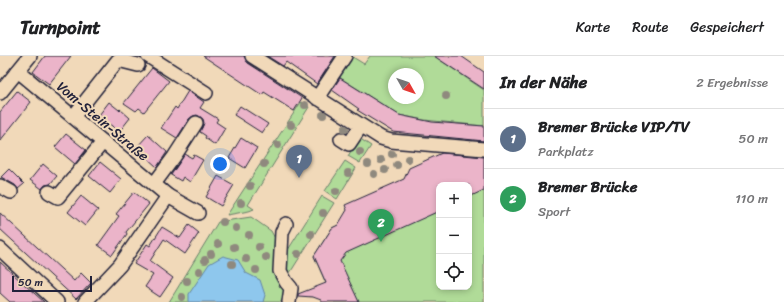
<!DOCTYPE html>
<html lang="de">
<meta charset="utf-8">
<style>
:root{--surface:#fff;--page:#f2f2f2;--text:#202124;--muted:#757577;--line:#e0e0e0;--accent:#d93025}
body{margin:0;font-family:Sriracha,sans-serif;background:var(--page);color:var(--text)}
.controls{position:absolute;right:12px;bottom:12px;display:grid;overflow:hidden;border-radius:8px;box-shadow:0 2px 6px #0003}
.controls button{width:36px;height:36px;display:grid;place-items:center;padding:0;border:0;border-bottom:1px solid var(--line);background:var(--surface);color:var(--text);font:20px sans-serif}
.compass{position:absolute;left:388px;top:12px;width:36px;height:36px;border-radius:50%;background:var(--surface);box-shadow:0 2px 6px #0003;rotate:130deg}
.scale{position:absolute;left:12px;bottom:10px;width:80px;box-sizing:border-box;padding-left:4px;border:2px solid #22223b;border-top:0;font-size:11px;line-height:14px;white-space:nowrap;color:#22223b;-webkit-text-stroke:3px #f1d9b9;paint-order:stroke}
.you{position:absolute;left:220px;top:108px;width:14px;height:14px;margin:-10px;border:3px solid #fff;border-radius:50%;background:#1a73e8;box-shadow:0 0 0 6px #1a73e833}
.badge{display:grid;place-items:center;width:26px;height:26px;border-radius:50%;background:var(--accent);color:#fff;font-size:13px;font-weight:700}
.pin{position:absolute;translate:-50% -33px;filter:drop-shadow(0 1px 2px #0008)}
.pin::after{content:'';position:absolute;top:21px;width:14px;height:12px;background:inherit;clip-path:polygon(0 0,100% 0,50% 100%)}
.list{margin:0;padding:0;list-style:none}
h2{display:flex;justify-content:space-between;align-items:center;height:52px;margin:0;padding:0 16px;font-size:17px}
h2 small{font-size:13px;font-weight:400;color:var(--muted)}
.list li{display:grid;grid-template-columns:26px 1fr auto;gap:12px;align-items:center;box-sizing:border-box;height:60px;padding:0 16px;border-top:1px solid var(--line)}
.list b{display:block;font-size:15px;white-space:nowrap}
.list p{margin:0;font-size:13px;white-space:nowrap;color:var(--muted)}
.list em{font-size:13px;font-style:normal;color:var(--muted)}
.icon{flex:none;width:22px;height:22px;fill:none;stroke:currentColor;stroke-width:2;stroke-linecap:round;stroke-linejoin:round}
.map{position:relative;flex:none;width:484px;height:246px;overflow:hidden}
header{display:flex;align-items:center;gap:24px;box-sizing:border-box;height:56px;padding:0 20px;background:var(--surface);border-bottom:1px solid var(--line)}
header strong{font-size:19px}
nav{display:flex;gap:22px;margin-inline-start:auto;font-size:14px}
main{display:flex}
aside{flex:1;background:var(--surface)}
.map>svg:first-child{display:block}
</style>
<header>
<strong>Turnpoint</strong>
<nav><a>Karte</a><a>Route</a><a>Gespeichert</a></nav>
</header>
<main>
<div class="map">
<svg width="484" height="246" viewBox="0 0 484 246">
<rect width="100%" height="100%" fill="#f1d9b9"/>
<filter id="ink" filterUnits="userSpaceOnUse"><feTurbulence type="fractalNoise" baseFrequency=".025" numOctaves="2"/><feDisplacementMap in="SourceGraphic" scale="8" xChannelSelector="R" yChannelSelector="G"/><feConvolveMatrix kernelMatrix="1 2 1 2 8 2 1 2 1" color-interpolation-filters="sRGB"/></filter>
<g filter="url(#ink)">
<g fill="#b0db98" stroke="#697e6a" fill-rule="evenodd">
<path d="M351,0L364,8L370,0H434L484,34V70L424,64L399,59L339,21L338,18ZM394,18H418V42H394Z"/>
<path d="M301,46L309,51L248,149L254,153L249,155L227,159Z"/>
<path d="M359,82L371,90L360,107L348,100Z"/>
<path d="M484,104V246H334L314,200L332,172ZM439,129H469V231H439Z"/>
<path d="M345,105L356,112L337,143L325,135Z"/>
<path d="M322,140L334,147L288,220L285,214L286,197Z"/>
<path d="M251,161L271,175L277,186L284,234L283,246H169L218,166Z"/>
</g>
<path fill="#8ec7ed" stroke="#6385a6" d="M223,200L238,204L246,217L260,224L265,239L263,246H189V238L209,208Z"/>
<g fill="#ebb4c9" stroke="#22223b">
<path d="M45,0H71L49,28L33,16Z"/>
<path d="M203,0H244L248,7L302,42L294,55L264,36L262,39Z"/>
<path d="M267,0H335L317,28L286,6L283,10Z"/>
<path d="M434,0H461L484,16V33Z"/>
<path d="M152,12L169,25L144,56L139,52L136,55L124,47Z"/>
<path d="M340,22L399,59L432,66L484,70V85L393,76L357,54L359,53L332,34Z"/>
<path d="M17,35L31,46L0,85V56Z"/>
<path d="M188,35L204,46L200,52L218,63L216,66L225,72L215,89L205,82L206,80L200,76L204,67L203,63L197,59L193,60L189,63L177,82L161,72L175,51L177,53Z"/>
<path d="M109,46L119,54L120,53L130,62L119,76L99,59Z"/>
<path d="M240,50L268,68L262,77L234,59Z"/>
<path d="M66,78L86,94L75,108L55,91Z"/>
<path d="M148,79L167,96L157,111L136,92Z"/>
<path d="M241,82L257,92L245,112L229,102Z"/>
<path d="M442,97L484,101V134L469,141V129H439V155L346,197L340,205L359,246H322L321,244L313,241L298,240V238L326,227L314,200L332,172L338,169L347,154L345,149L404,123L409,112Z"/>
<path d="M185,98L192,102L194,99L203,104L190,126L183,121L181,125L171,119Z"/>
<path d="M100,106L121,123L110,137L89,120Z"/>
<path d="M43,108L57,120L50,128L45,129L42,133L30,124Z"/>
<path d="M9,113L24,128L18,133L15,129L1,121Z"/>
<path d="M218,120L234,129L221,150L206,141Z"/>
<path d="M134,136L149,148L126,176L127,178L112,199L98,189L119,160L116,158Z"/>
<path d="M81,140L98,154L85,170L68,156Z"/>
<path d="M0,157L74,225L81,217L91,227L76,243L0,173Z"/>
<path d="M189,169L199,177L185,198L164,183L150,205L173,222L160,241L145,231L153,219L134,208L147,188L150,190L162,171L180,182Z"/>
<path d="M0,206L25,229L44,246H10L0,237Z"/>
</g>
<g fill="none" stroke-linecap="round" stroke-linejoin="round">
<g stroke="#22223b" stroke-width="16">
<g id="minor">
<path d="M148,0L206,37"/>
<path d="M252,0L381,82L391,85L484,93"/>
<path d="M18,15L168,140L198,157"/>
<path d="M0,37L30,0"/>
<path d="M317,42L345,0"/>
<path d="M73,61L118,4L138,9"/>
<path d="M341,83L349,88L361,70"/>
<path d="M154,128L174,101L196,67"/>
<path d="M0,130L11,136"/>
<path d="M49,136L58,141L103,86"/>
<path d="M286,168L282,176L280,215L286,226L291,232L289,246"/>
<path d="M0,193L57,246"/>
<path d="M85,246L120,209L168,140"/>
</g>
</g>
<use href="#minor" stroke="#f1d9b9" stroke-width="13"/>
</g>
<g fill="#8f897e">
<circle cx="446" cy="40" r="4"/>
<circle cx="305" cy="49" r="4"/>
<circle cx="323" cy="59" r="4"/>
<circle cx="291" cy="69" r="4"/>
<circle cx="345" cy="73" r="4"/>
<circle cx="278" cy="89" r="4"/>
<circle cx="360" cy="96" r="4"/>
<circle cx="392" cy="98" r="4"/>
<circle cx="408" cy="103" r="4"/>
<circle cx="381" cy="104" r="4"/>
<circle cx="264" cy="108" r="4"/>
<circle cx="368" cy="108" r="4"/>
<circle cx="397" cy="109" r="4"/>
<circle cx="385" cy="114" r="4"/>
<circle cx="348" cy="117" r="4"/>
<circle cx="374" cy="118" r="4"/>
<circle cx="250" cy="130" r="4"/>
<circle cx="336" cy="135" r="4"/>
<circle cx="241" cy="147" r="4"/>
<circle cx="323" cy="157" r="4"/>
<circle cx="223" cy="166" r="4"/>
<circle cx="236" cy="172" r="4"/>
<circle cx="311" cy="178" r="4"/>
<circle cx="249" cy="179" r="4"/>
<circle cx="218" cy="188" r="4"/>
<circle cx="234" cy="191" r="4"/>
<circle cx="259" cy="191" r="4"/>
<circle cx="211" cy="198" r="4"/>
<circle cx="298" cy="198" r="4"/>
<circle cx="266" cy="201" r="4"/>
<circle cx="246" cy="203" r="4"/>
<circle cx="205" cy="204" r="4"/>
<circle cx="232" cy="208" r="4"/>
<circle cx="256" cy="214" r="4"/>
<circle cx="199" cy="215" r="4"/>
<circle cx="187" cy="225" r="4"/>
<circle cx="182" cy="241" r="4"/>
</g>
</g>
<g text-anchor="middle" stroke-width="4" stroke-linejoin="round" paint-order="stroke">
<g font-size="14" fill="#22223b" stroke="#f1d9b9">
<text transform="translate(103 65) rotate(40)" y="5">Vom-Stein-Straße</text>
</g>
</g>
</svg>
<div class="controls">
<button>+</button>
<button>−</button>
<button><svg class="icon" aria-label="locate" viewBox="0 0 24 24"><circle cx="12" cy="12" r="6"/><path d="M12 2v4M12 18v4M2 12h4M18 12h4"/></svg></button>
</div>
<svg class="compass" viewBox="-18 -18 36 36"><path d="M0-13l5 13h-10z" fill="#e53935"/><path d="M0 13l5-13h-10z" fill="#757577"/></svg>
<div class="scale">50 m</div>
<div class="you"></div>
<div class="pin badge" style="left:299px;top:122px;background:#5c6f8a">1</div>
<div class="pin badge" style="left:381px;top:186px;background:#2e9e5b">2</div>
</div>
<aside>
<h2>In der Nähe<small>2 Ergebnisse</small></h2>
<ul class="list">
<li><span class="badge" style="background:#5c6f8a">1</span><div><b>Bremer Brücke VIP/TV</b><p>Parkplatz</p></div><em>50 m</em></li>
<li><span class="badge" style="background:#2e9e5b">2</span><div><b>Bremer Brücke</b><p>Sport</p></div><em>110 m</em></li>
</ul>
</aside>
</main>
